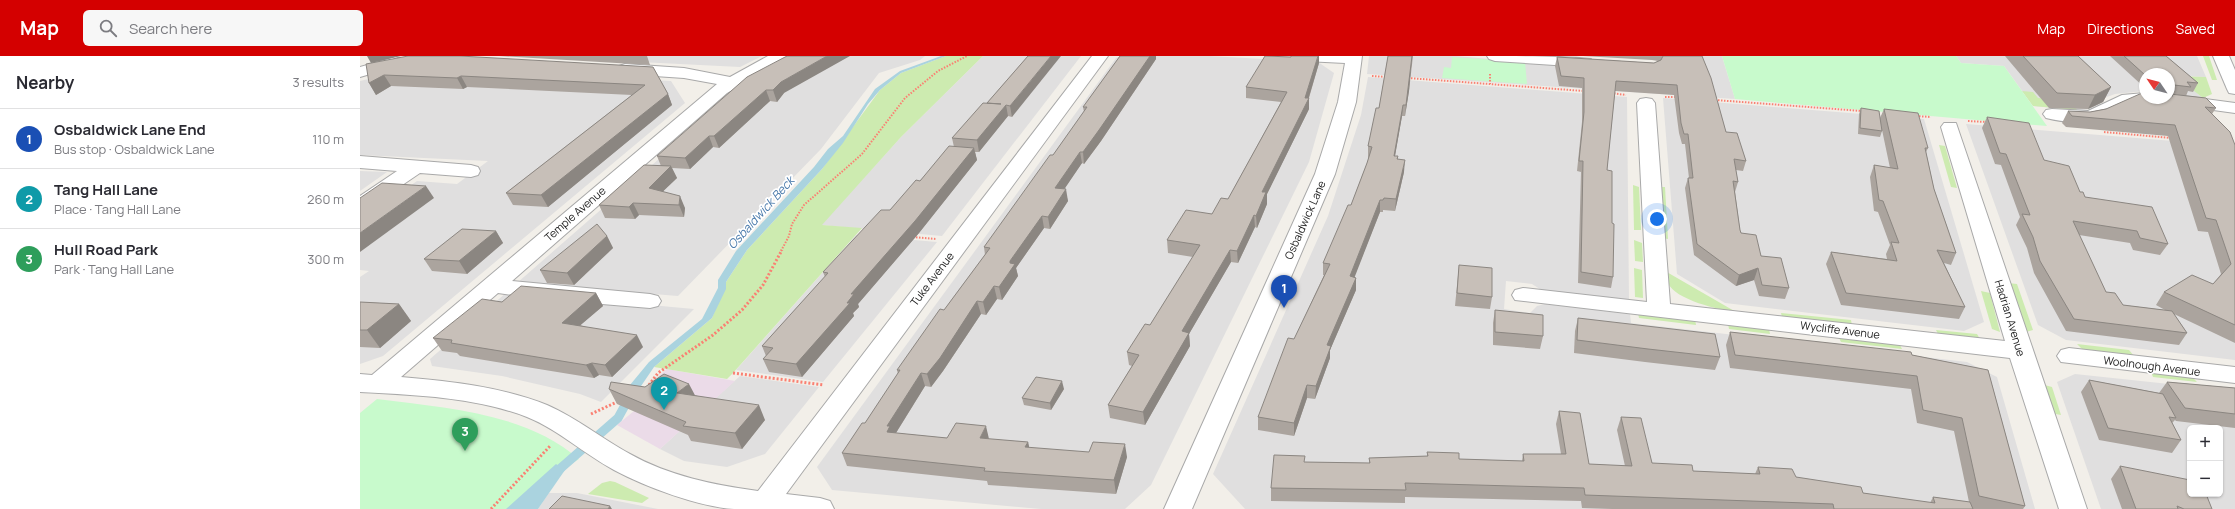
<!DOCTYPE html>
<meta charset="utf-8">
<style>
:root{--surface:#fff;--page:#f7f7f7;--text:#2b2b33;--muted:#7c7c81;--line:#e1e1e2;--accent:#d40000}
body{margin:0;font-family:Manrope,sans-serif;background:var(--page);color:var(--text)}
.controls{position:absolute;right:12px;bottom:12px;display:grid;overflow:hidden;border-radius:6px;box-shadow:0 1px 3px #0004}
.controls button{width:36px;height:36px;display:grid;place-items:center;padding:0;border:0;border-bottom:1px solid var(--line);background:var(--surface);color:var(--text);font:20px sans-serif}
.compass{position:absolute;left:1779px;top:12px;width:36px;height:36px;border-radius:50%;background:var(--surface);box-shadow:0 1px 3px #0004;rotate:305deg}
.you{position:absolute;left:1297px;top:163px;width:14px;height:14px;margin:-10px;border:3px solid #fff;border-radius:50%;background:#1a73e8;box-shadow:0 0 0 6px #1a73e833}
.badge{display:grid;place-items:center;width:26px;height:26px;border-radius:50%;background:var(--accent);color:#fff;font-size:13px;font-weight:700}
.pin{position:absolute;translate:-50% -33px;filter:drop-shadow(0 1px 2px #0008)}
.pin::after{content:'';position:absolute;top:21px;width:14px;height:12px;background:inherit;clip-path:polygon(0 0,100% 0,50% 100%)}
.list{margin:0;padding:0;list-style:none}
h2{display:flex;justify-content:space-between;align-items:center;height:52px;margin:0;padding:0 16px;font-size:17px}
h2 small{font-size:13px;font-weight:400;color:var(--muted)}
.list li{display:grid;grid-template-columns:26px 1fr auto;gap:12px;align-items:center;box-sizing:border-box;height:60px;padding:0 16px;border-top:1px solid var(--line)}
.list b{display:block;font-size:15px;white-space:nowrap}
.list p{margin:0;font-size:13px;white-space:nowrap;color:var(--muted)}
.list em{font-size:13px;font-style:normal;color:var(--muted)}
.icon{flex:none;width:22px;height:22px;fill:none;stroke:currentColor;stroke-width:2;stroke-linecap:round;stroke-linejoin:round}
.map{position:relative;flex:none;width:1875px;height:453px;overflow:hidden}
header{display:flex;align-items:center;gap:24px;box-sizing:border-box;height:56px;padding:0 20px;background:var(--accent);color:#fff}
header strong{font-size:19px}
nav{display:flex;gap:22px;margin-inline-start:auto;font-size:14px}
.search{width:280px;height:36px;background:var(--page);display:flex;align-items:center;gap:10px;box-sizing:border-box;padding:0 14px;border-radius:6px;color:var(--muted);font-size:15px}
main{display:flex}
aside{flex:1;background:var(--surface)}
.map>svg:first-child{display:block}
</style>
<header>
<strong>Map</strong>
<div class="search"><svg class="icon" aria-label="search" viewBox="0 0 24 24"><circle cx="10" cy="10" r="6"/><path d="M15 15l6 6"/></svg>Search here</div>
<nav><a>Map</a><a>Directions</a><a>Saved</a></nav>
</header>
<main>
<aside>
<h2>Nearby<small>3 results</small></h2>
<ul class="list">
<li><span class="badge" style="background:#1a4fb4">1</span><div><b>Osbaldwick Lane End</b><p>Bus stop · Osbaldwick Lane</p></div><em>110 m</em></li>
<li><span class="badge" style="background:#0f9aa8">2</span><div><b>Tang Hall Lane</b><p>Place · Tang Hall Lane</p></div><em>260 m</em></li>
<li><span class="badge" style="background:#2e9e5b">3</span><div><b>Hull Road Park</b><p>Park · Tang Hall Lane</p></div><em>300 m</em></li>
</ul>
</aside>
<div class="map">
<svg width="1875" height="453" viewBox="0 0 1875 453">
<rect width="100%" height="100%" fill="#f2efe9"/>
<g fill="#e0dfdf" fill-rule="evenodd">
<path d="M160,0H402L380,11Z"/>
<path d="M439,0H565L560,4L519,17L461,93L318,240L157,227L379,33Z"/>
<path d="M623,0H721L582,180L461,169L541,81Z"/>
<path d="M763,0H850L958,6L974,17L949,106L791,429L765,453H681L472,434L457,411L756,2Z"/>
<path d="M1009,0H1096L1277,16L1310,0H1362L1375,43L1007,18Z"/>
<path d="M1596,0H1837L1846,21L1816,20L1843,42L1809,37V18H1785V35L1755,38L1744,42L1739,50L1732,53L1717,54L1673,50L1644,10L1601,7Z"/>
<path d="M59,11L311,25L325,47L23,300L0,308V221L9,215L0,214V165L57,125L97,128L128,105L0,99V25Z"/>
<path d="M1008,21L1267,41L1269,246L1186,237L1172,228L1146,225L1144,253L1170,257L1177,250L1185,248L1270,258L1271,267L1607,306L1637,321L1675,453H885L853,418L968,160L1001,59Z"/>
<path d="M1303,42L1564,63L1624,266L1604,275L1365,247L1317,218Z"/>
<path d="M1606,68L1875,90V304L1706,284L1678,269Z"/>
<path d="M0,115L27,116L0,135Z"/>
<path d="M496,179L577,186L463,326L376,314Z"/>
<path d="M147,236L334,253L241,346L220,338L142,320L72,310L70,303Z"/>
<path d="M1715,318L1875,335V453H1741L1697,326ZM1830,372H1860V438H1830Z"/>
<path d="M380,320L459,331L405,398L367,411L324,405L300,393Z"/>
<path d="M189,437H217L298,453H178Z"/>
</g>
<path fill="#ebdbe8" d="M307,313L375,325L300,393L257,369L274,355L301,318Z"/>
<g fill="#cdebb0">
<path d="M586,0H623L541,81L462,169L502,172L373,317L367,323L294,311L352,262L366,226L387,194L462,113L520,34L541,17Z"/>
<path d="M1843,0H1849L1857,24H1852Z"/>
<path d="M1815,20L1846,21L1852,38L1843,42Z"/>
<path d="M1662,35L1673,36L1678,42L1709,44L1717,54L1673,50Z"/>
<path d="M1579,89L1585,90L1597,132L1591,131Z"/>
<path d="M1273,129L1279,131L1281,174H1274Z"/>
<path d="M1299,131H1305L1308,183L1302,182Z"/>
<path d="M1274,184L1282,187L1283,206L1275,205Z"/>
<path d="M1274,212L1282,214L1283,242L1275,241Z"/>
<path d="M1305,215L1376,256C1360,254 1315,244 1308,227C1306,224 1306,219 1305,215Z"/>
<path d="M1648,227L1657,228L1673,274L1666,276Z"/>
<path d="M1621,235L1630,237L1640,276L1632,273Z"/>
<path d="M1278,257L1335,263L1336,269L1279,262Z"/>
<path d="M1421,257L1491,264L1492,269L1422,261Z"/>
<path d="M1368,268L1409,273L1410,278L1369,273Z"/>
<path d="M1576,274L1617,278L1620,283L1578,278Z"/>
<path d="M1478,280L1539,287L1542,293L1481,286Z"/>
<path d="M1717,288L1769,294L1774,300L1723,294Z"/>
<path d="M1791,316L1831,320L1837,326L1793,321Z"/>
<path d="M1681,328L1692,331L1701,359L1690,357Z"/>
<path d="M250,425L255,426L289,442L282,447L228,438L242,427Z"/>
</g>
<g fill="#c8facc">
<path d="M1362,0H1596L1601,7L1644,10L1687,70L1375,43Z"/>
<path d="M1092,1L1165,6L1167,28L1082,22L1084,11L1091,12Z"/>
<path d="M17,343C85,352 164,356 219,403L192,420L162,453H0V357Z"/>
</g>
<g fill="#aad3df">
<path d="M581,0H586L541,17L520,34L508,48L483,87L462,113L387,194L366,226V233L352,262L294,311L277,336L270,329L289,306L342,263L358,232V224L376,195L454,111L468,93L483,80L515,33L540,15Z"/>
<path d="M196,408L205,414L178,453H146Z"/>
</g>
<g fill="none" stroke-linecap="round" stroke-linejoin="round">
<path stroke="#aad3df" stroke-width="9" d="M194,418L258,362L269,342"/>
<g stroke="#a9a9a9" stroke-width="2">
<g id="minor">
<path d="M408,0H428L426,3L367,37L152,225L290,238L298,240L301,245L298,250L290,252L182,243L138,237L41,321C90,325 142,331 187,349C217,362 242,383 270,398C309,420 354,429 398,435L732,0H748L426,438L460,442L470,445L474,453C441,453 407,453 374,453C339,451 286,431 254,414C224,398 199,374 167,361C115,341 55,339 0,336V318L12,319L357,28L324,22L265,18L259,16L257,13L259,10L265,8L324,12L370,21Z"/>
<path d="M937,0H1002L996,46L975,118L832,453H804L955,118L978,46L985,7L945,5L939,3Z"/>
<path d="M1127,0C1158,0 1202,0 1231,3L1233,6L1231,9L1225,11L1135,5L1129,3Z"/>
<path d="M1853,0H1869L1875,14V38L1869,37L1867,33Z"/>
<path d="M35,1L41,3L43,6L41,9L0,21V11Z"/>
<path d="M1785,37V42H1794L1791,46C1784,47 1776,46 1769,48C1762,51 1755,57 1747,60C1729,68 1705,67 1686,62L1683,58L1686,54L1692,53L1728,55L1762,39Z"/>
<path d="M1823,40L1875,47V57L1817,49L1814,45L1817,41Z"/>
<path d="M1286,42L1292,43L1295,47L1310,248L1645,285L1581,71L1584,67H1596L1727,453H1699L1650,302L1155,244L1152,239L1155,234L1163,232L1287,246L1277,47L1280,43Z"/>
<path d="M0,100L111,109L118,111L120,115L118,119L111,121L60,117L7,153L0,155V140L37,115L0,112Z"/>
<path d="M1709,292L1875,311V327L1701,306L1697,300L1701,294Z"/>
</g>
</g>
<g stroke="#fa8072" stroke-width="2" stroke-dasharray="1.5 1.5" stroke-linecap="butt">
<path d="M1130,18V28"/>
<path d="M1012,20L1027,21"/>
<path d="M1048,22L1224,35"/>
<path d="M1251,37L1266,39"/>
<path d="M1305,41H1316"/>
<path d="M1355,44L1502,55"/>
<path d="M1556,60L1571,61"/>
<path d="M1608,65L1627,66"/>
<path d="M1744,76L1811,82"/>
<path d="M553,181L576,183"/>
<path d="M421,195L429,180L432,168L444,149L502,98L545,42L578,15L607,0"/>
</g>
<g stroke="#fa8072" stroke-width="3" stroke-dasharray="2 2" stroke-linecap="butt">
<path d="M373,317L464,329"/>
<path d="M289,329L298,317L353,279L382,254L403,229L422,194"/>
<path d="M231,358L259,345"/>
<path d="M131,453L191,389"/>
</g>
<use href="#minor" fill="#fff" fill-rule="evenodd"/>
</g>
<g fill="#aba49e">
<path d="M48,0L293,11L308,38L312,49L188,151L153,149L146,137L272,39L107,31L103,33L31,30L16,39L9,27Z"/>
<path d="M139,0H287L290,9Z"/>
<path d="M427,0L424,37L417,46L410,45L359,92L353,91L330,113L312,112L317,122L303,135L325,152L324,161L279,159L275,163L245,162L239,149L301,110L297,100Z"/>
<path d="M668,0L652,61L648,60L619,96H615L617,104L559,177L498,248L499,251L493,257L494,260L442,321L409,316L403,303L406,300L402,290L465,221L463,216L530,154L594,91L592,82L627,47Z"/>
<path d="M760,0H796V3L741,85L724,108L722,107L704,133L708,145L690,173L684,172L656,212L658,220L642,244L637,243L626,259L621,258L583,315L571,331L565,330L536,377L587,382L629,383L668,386L669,392L767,401L756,438L628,429L627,425L487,410L482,397L505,367L538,318L537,314L584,254L625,199L624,191L693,99L724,56L723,51Z"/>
<path d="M1028,0H1053L1049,35L1045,60H1042L1035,100H1038V103L1044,116L1035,155L1023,154V156H1020L994,221L996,222V234L970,294V302L955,343L947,342L934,380L898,374V361L964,219H963V207L991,149L1009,102H1008V90L1019,52Z"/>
<path d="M1223,0H1342L1366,76L1386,105L1383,115L1376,114L1378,126L1375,136L1380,174L1381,177L1429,232L1425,243L1399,240L1394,224L1376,230L1334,199L1325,132L1328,122H1329L1325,88H1322L1319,77L1314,39L1255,35L1247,114L1252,167L1253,221L1251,232L1218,227L1221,116L1217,115L1222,66V32L1199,30L1195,10L1197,1L1294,7L1298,5L1292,4Z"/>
<path d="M1645,0H1718L1751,31L1743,46L1728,53L1689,52Z"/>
<path d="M1750,0H1806L1838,27L1833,36L1828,35L1826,40L1809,38V18H1785V32Z"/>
<path d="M959,7L949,42V53L907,138V148L897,172L895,171L878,207L871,206L829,278L830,290L785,369L750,362L748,349L772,310L769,309L767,296L790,269L833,201L808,197L807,184L852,158L868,143L921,46L886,42V31Z"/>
<path d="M1810,38L1856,52L1852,58L1875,89V287L1814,258L1827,277L1819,289L1706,275L1674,217L1667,192L1656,169L1660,161L1641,109L1635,108L1622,72L1627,61L1684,104L1720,136L1725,141L1808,188L1800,199L1773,194L1770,187L1719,179L1746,236L1763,249L1805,254L1796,249L1804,236L1853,228L1861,218L1848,176L1838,175L1808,80L1706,71L1702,67L1708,55L1730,56L1809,39Z"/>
<path d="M1501,52L1520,62L1524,53L1568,92L1566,96L1574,133L1596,197L1591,209L1584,207L1605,251L1599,263L1481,249L1466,208L1471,196L1527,203L1526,198L1530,189L1518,156L1514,155L1510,121L1514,109L1530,112L1521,69L1522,75L1520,81L1498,78L1499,58Z"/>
<path d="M136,175L143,187L107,218L72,215L64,203Z"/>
<path d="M247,180L253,192L214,229L187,227L180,214Z"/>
<path d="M1099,209L1132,241L1130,253L1095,250Z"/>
<path d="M236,237L243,250L220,269L283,291L252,321L239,319L234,322L100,300L97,297L82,295L73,282L142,246Z"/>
<path d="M0,246L39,248L51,265L20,292L0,291Z"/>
<path d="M1135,254L1183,280L1180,293L1133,289V267Z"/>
<path d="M1218,262L1360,301L1355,314L1285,306L1214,297L1215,275Z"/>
<path d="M1370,276L1552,299L1628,314L1665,450L1663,453H1252L1222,452L1221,445L1045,441V447L911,445V432L945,406L1009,407V402L1067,400V396L1099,403L1162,405L1163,398H1201L1196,368L1199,355L1229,408L1265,410L1257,374L1261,361L1292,407L1333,415L1395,418L1398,411L1436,421L1503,437L1570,447L1573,441L1609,446L1594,375L1557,367L1551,333L1370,312L1366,289Z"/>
<path d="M1729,324L1799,337L1807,326L1875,332V372L1816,365L1815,364L1812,367L1821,384L1812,397L1739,384L1721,336Z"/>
<path d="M249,333L335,339L405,364L382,393L331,385L328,379L257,348Z"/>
<path d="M704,333L691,354L664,349L662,342Z"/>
<path d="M1760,410L1830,438L1852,453H1762L1751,423Z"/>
</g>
<g fill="#8b8681">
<path d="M7,0H41L11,7Z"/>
<path d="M467,0H490L424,37L417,46L413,34L421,26Z"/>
<path d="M691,0H701L652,61L650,50Z"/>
<path d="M790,0H796V3L741,85L724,108L723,96Z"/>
<path d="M958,0H959V7L948,44L949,42V53L907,138V148L897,172L896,160L902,136L945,42Z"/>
<path d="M1052,0L1049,35L1045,60L1046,49Z"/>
<path d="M24,19L31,30L16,39L9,27Z"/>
<path d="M101,20L107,31L103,33L97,22Z"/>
<path d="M1751,31L1743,46L1728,53L1735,39Z"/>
<path d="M406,34L410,45L359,92L354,80Z"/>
<path d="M308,38L312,49L188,151L181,139Z"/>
<path d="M646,49L648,60L619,96L617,84Z"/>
<path d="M1043,49L1042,60L1033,111L1034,100Z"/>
<path d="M349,80L353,91L330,113L325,102Z"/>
<path d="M614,92L617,104L559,177L498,248L499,251L493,257L494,260L442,321L436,308L487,247L491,238Z"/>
<path d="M720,96L722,107L697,144L695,132Z"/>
<path d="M1045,104L1044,116L1035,155L1036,143Z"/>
<path d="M311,110L317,122L294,144L289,132Z"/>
<path d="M66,130L74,142L0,196V177Z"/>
<path d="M706,133L708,145L690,173L688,161Z"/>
<path d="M320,140L325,152L324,161L319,149Z"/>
<path d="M1020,144V156L990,233V220Z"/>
<path d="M273,147L279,159L275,163L269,151Z"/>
<path d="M894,159L895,171L878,207L877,195Z"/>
<path d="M682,160L684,172L656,212L658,220L642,244L639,231L650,205Z"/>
<path d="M136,175L143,187L107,218L99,205Z"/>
<path d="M247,180L253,192L214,229L207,217Z"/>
<path d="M870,194L871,206L829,278L830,290L785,369L783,356L822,275Z"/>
<path d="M1398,212L1394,224L1376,230L1379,219Z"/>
<path d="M996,222V234L970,294V302L955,343L956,330L967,289Z"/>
<path d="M634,230L637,243L626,259L623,246Z"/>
<path d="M236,237L243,250L209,279L202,267Z"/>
<path d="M617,245L621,258L583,315L571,331L567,318Z"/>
<path d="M39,248L51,265L20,292L7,274Z"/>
<path d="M277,279L283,291L252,321L245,309Z"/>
<path d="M232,307L239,319L234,322L226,309Z"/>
<path d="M561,317L565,330L534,380L527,376V370Z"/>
<path d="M702,325L704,333L691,354L690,347Z"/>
<path d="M329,328L337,343L317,337Z"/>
<path d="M947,329V342L934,380V367Z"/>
<path d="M399,349L405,364L382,393L375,377Z"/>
<path d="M626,370L629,383L620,382Z"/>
<path d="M668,386L671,399L665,391Z"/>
<path d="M765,388L767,401L756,438L754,424Z"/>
<path d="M250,450L252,453H248Z"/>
</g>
<g fill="#c7bfb8" stroke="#8b8681">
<path d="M48,0H100L293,11L308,38L181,139L146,137L285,29L101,20L97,22L24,19L9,27L6,8Z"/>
<path d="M427,0H467L421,26L413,34H406L354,80H349L325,102L297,100L387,21Z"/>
<path d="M668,0H691L650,50L646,49L617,84L592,82L623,47L641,48L627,47Z"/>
<path d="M760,0H790L739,74L723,96H720L695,132L706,133L688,161L682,160L650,205V207L655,208L639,231L634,230L623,246L617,245L580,302L567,318L561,317L527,370H530L527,376L587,382L596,367L626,370L620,382L668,386L665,391L729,396L733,386L765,388L754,424L624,415L625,412L482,397L502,367H505L540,314H537L580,253L584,254L630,192L624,191L690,99H693L727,51H723Z"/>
<path d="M905,0L931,1V0H958L945,42H949L902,136H906L896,160L894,159L877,195L870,194L822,275L829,277L783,356L748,349L779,299L767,296L785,268L790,269L840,189L807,184L826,154L852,158L861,142L868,143L927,36L886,31Z"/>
<path d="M1028,0H1052L1046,49H1043L1034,100H1038L1037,103L1045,104L1036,143L1024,142L1023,144H1020L990,220L996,222L967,289L971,290L956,330L947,329L934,367L898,361L928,282L934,283L970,208L963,207L988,149H991L1007,107L1012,91L1008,90L1016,52H1019Z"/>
<path d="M1303,0H1342L1351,22L1366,76L1377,77L1386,105L1374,103L1378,126L1373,125L1380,174L1381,177L1396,179L1401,200L1421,202L1429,232L1402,229L1398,212L1379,219L1337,188L1328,122H1333L1328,78H1324L1321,67L1317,29L1256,25L1247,114L1252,115V167L1254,168L1253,221L1221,216L1223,105H1219L1224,56V22L1201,20L1197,1L1294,7L1301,4Z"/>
<path d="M1663,0H1718L1751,31L1735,39L1697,37Z"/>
<path d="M1764,0H1806L1838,27L1827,26L1831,31L1814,29L1813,32H1809V18H1785V19Z"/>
<path d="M1782,37H1785V42H1809V39L1813,40L1810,38L1846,42L1856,52L1845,51L1870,76L1875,89V269L1804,236L1832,219L1853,228L1871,208L1856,164L1846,162L1815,69L1712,60L1708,55L1730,56L1746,53Z"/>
<path d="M1501,52L1519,55L1522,75L1500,72Z"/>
<path d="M1524,53L1558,57L1568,92H1565L1574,133L1596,197L1577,194L1605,251L1486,237L1471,196L1537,205L1531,186L1539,187L1523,145L1519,144L1514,109L1538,113Z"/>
<path d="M1627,61L1669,67L1684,104L1709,110L1720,136H1723L1725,141L1792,151L1808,188L1780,182L1777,175L1713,165L1746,236L1755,237L1763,249L1812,255L1827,277L1714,263L1680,205L1673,181L1662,158L1670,159L1646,98L1640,97Z"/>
<path d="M589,90L614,92L555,165L491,238H494L487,247H490L436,308L403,303L413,292L402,290L468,217L463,216L521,154H530L556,124L560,125Z"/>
<path d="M284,109L311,110L289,132L320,140L319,149L273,147L269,151L239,149Z"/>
<path d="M22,127L66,130L0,177V142Z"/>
<path d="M237,168L247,180L207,217L180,214Z"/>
<path d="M102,173L136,175L99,205L64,203Z"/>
<path d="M1099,209L1132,212V241L1097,237Z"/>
<path d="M161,230L236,237L202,267L277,279L245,309L232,307L226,309L91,287L92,284L73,282L122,243L142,246Z"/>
<path d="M0,246L39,248L7,274H0Z"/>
<path d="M1135,254L1183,259V280L1135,276Z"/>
<path d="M1218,262L1355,278L1360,301L1288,293L1217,284Z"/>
<path d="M1370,276L1551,296L1552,299L1628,314L1665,450L1619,440L1602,362L1563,354L1557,320L1375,299Z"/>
<path d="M304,318L329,328L317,337L399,349L375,377L323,370L326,366L249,333L251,326L285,331Z"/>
<path d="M676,321L702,325L690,347L662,342Z"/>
<path d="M1729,324L1803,338L1816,362L1809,361L1821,384L1748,372Z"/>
<path d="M1807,326L1875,332V358L1825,352Z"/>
<path d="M1199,355L1220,357L1229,408L1272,410L1261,361L1281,362L1292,407L1332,409L1333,415L1400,418L1398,411L1432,413L1436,421L1501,431L1503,437L1575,447L1573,441L1610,446L1613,453H1474L1473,448L1225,439L1224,432L1045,427L1046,434L911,432L914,399L945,400L944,406L1010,407L1009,402L1068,400L1067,396L1099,397V403L1164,405L1163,398H1206Z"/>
<path d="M1760,410L1830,424V438H1846L1852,453H1824L1817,450L1818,453H1776Z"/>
<path d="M202,440L250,450L248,453H189Z"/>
</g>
<g text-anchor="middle" stroke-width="3.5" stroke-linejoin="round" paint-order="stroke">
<g font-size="11" fill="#222" stroke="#fff">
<text transform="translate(215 158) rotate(-41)" y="4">Temple Avenue</text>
<text transform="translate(945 164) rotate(-66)" y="4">Osbaldwick Lane</text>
<text transform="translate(572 223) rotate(-53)" y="4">Tuke Avenue</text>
<text transform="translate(1650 262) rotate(73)" y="4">Hadrian Avenue</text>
<text transform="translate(1480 274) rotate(7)" y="4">Wycliffe Avenue</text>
<text transform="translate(1792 310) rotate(7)" y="4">Woolnough Avenue</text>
</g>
<g font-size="12" font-style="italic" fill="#4a7aab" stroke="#fff">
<text transform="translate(401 157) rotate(-48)" y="4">Osbaldwick Beck</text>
</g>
</g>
</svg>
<div class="controls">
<button>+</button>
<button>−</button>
</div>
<svg class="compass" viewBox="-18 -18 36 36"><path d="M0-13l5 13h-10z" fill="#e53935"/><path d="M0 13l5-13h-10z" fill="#7c7c81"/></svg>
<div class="you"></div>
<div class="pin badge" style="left:924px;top:252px;background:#1a4fb4">1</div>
<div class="pin badge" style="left:304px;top:354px;background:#0f9aa8">2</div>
<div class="pin badge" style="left:105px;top:395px;background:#2e9e5b">3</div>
</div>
</main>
